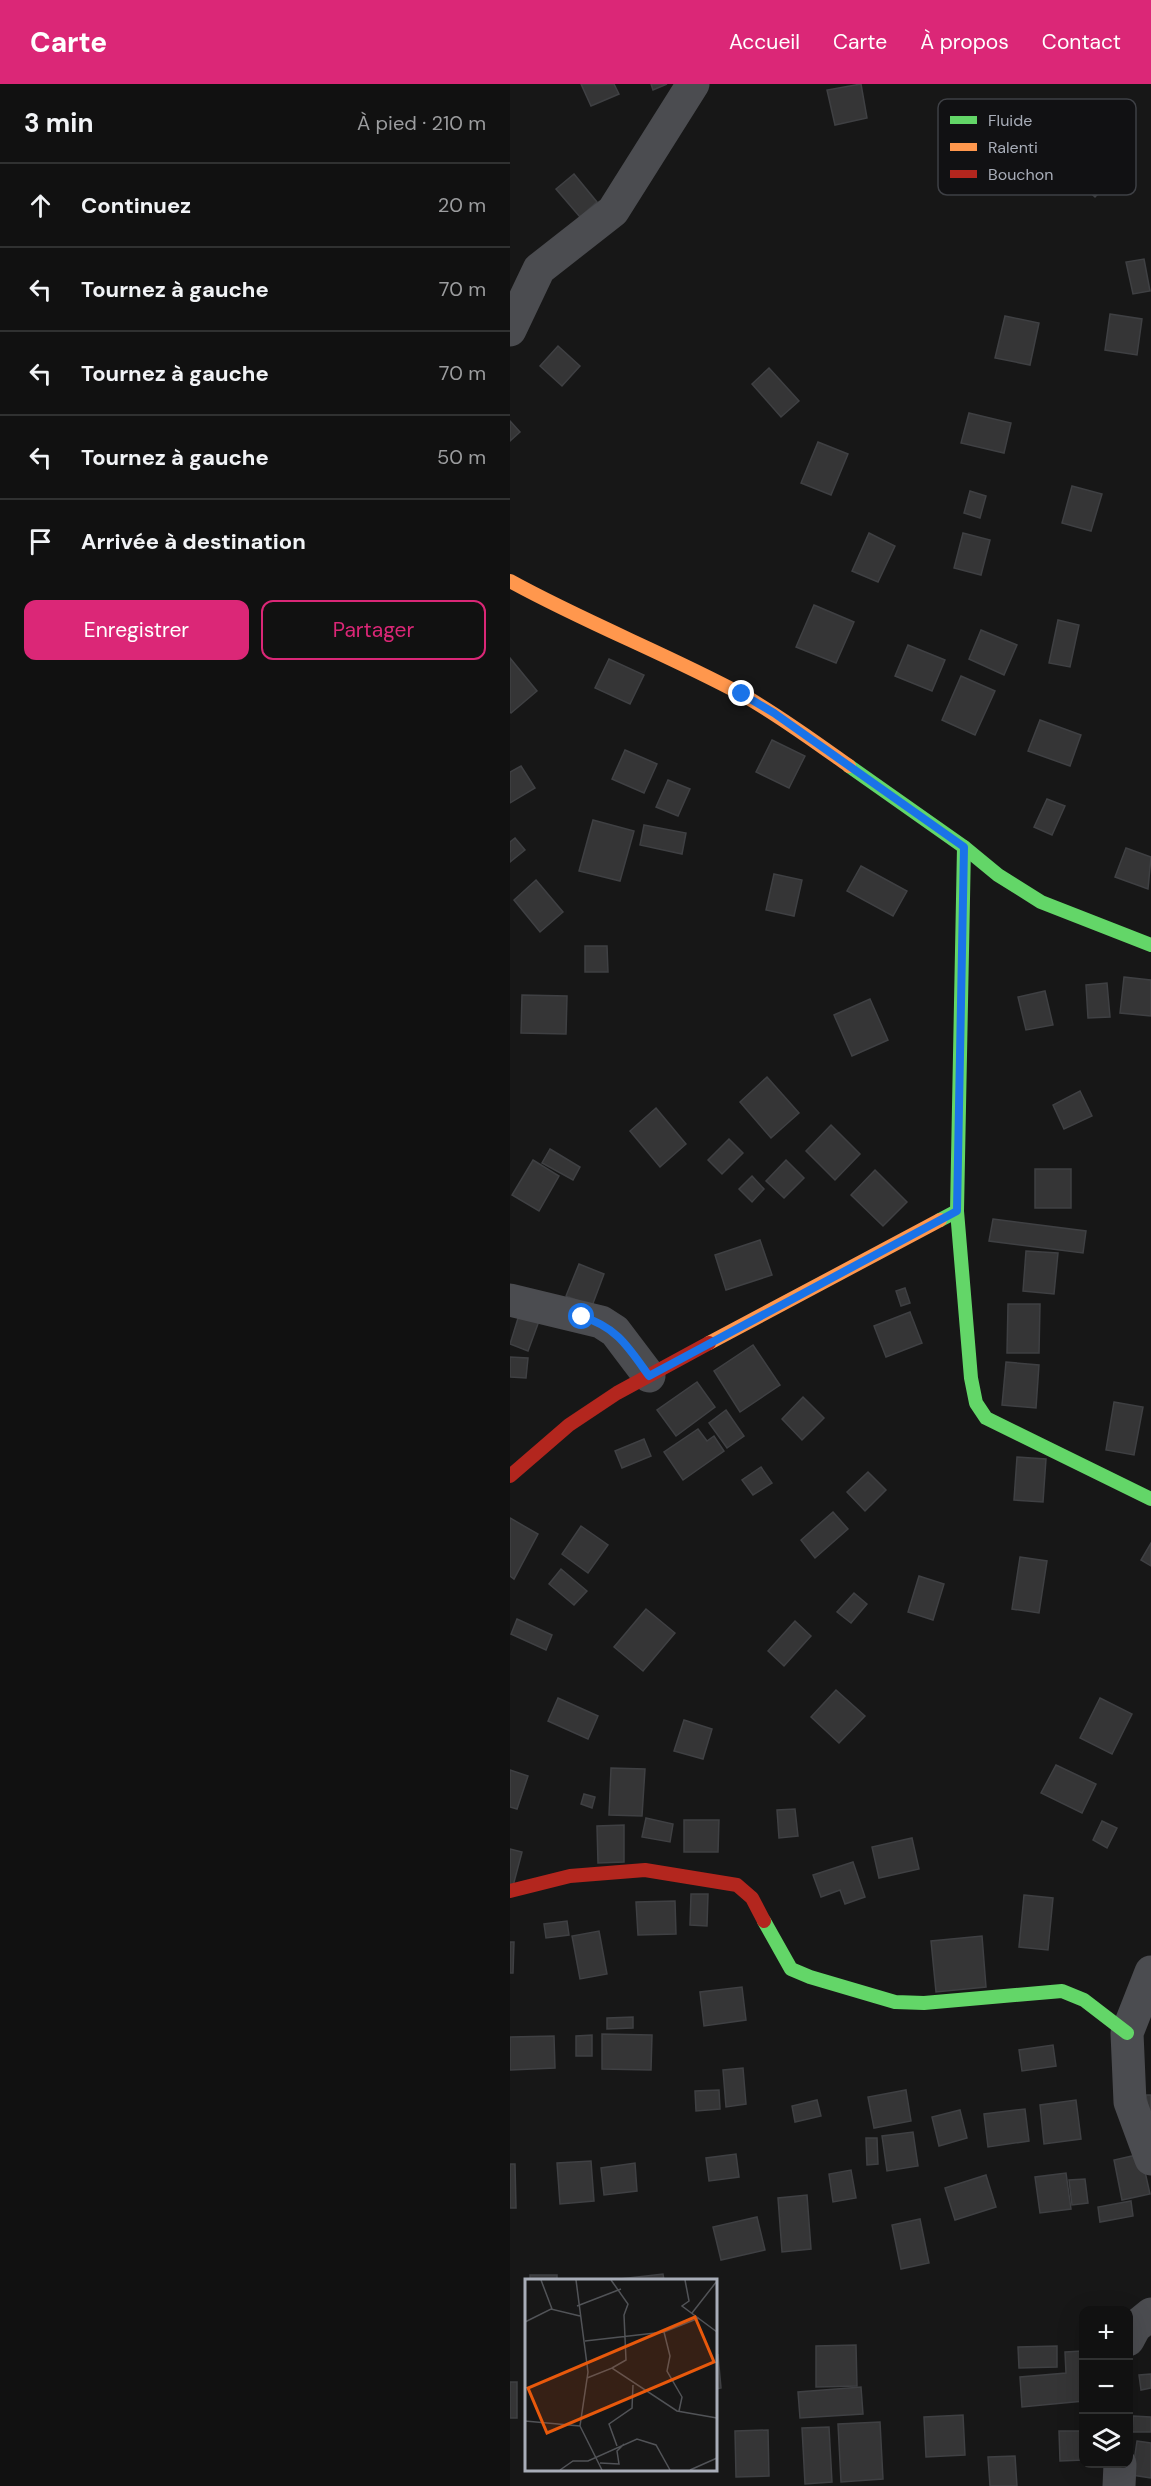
<!DOCTYPE html>
<html lang="fr">
<meta charset="utf-8">
<style>
:root{--surface:#111;--page:#1e1f1f;--text:#f1f3f6;--muted:#9c9d9f;--line:#303131;--accent:#db2777}
body{margin:0;font-family:"DM Sans",sans-serif;background:var(--page);color:var(--text)}
.controls{position:absolute;right:18px;bottom:18px;display:grid;overflow:hidden;border-radius:12px;box-shadow:0 6px 24px #0002}
.controls button{width:54px;height:54px;display:grid;place-items:center;padding:0;border:0;border-bottom:2px solid var(--line);background:var(--surface);color:var(--text);font:30px sans-serif}
.stop{position:absolute;width:18px;height:18px;margin:-14px;border:4px solid #1a73e8;border-radius:50%;background:#fff}
.stop.end{background:#1a73e8;border-color:#fff;box-shadow:0 2px 6px #0008}
.list{margin:0;padding:0;list-style:none}
h2{display:flex;justify-content:space-between;align-items:center;height:78px;margin:0;padding:0 24px;font-size:26px}
h2 small{font-size:20px;font-weight:400;color:var(--muted)}
.list li{display:grid;grid-template-columns:39px 1fr auto;gap:18px;align-items:center;box-sizing:border-box;height:84px;padding:0 24px;border-top:2px solid var(--line)}
.list b{display:block;font-size:22px;white-space:nowrap}
.list em{font-size:20px;font-style:normal;color:var(--muted)}
.actions{display:flex;gap:12px;padding:18px 24px}
.actions a{flex:1;padding:14px 0;border:2px solid var(--accent);border-radius:12px;text-align:center;font-size:21px;color:var(--accent)}
.actions .main{background:var(--accent);color:#fff}
.icon{flex:none;width:33px;height:33px;fill:none;stroke:currentColor;stroke-width:2;stroke-linecap:round;stroke-linejoin:round}
.map{position:relative;flex:none;width:641px;height:2402px;overflow:hidden}
header{display:flex;align-items:center;gap:36px;box-sizing:border-box;height:84px;padding:0 30px;background:var(--accent);color:#fff}
header strong{font-size:28px}
nav{display:flex;gap:33px;margin-inline-start:auto;font-size:21px}
main{display:flex}
aside{flex:1;background:var(--surface)}
.map>svg:first-child{display:block}
</style>
<header>
<strong>Carte</strong>
<nav><a>Accueil</a><a>Carte</a><a>À propos</a><a>Contact</a></nav>
</header>
<main>
<aside>
<h2>3 min<small>À pied · 210 m</small></h2>
<ul class="list">
<li><svg class="icon" aria-label="ahead" viewBox="0 0 24 24"><path d="M12 20V5M6 11l6-6 6 6"/></svg><div><b>Continuez</b></div><em>20 m</em></li>
<li><svg class="icon" aria-label="left" viewBox="0 0 24 24"><path d="M17 20v-9H6M10 6l-5 5 5 5"/></svg><div><b>Tournez à gauche</b></div><em>70 m</em></li>
<li><svg class="icon" aria-label="left" viewBox="0 0 24 24"><path d="M17 20v-9H6M10 6l-5 5 5 5"/></svg><div><b>Tournez à gauche</b></div><em>70 m</em></li>
<li><svg class="icon" aria-label="left" viewBox="0 0 24 24"><path d="M17 20v-9H6M10 6l-5 5 5 5"/></svg><div><b>Tournez à gauche</b></div><em>50 m</em></li>
<li><svg class="icon" aria-label="arrive" viewBox="0 0 24 24"><path d="M6 21V4h12l-3 4 3 4H6"/></svg><div><b>Arrivée à destination</b></div></li>
</ul>
<div class="actions"><a class="main">Enregistrer</a><a>Partager</a></div>
</aside>
<div class="map">
<svg width="641" height="2402" viewBox="0 0 641 2402">
<rect width="100%" height="100%" fill="#171717"/>
<g fill="#353536" stroke="#3f4043" stroke-width="1.5">
<path d="M71,0H104L109,10L81,22Z"/>
<path d="M141,0H157L143,6Z"/>
<path d="M351,0L357,34L325,41L317,6Z"/>
<path d="M567,65L601,96L585,113L551,82Z"/>
<path d="M64,90L87,118L70,133L46,105Z"/>
<path d="M634,175L640,207L623,210L616,178Z"/>
<path d="M600,230L632,235L627,271L595,266Z"/>
<path d="M495,232L529,239L520,281L485,274Z"/>
<path d="M48,262L70,282L52,302L30,282Z"/>
<path d="M259,284L289,317L271,333L242,300Z"/>
<path d="M459,329L501,339L494,369L451,359Z"/>
<path d="M0,337L10,348L0,357Z"/>
<path d="M308,358L338,370L321,411L291,399Z"/>
<path d="M562,402L592,410L581,447L552,439Z"/>
<path d="M460,407L476,412L470,434L454,429Z"/>
<path d="M359,449L385,462L368,498L342,487Z"/>
<path d="M453,449L480,456L471,491L444,484Z"/>
<path d="M304,521L344,538L326,579L286,563Z"/>
<path d="M548,536L569,541L560,583L539,579Z"/>
<path d="M471,546L507,561L494,591L459,575Z"/>
<path d="M398,561L435,576L422,607L385,592Z"/>
<path d="M0,574L27,607L1,629L0,628Z"/>
<path d="M99,575L134,591L120,620L85,604Z"/>
<path d="M451,592L485,607L465,651L432,636Z"/>
<path d="M530,636L571,651L560,682L518,667Z"/>
<path d="M262,656L295,672L279,704L246,688Z"/>
<path d="M115,666L147,680L134,709L102,695Z"/>
<path d="M11,682L25,704L0,719V688Z"/>
<path d="M158,696L180,705L168,732L146,723Z"/>
<path d="M537,715L555,722L542,751L524,743Z"/>
<path d="M83,736L124,747L110,797L69,787Z"/>
<path d="M134,741L176,749L172,770L130,761Z"/>
<path d="M5,754L15,766L0,778V758Z"/>
<path d="M616,764L641,773L638,805L605,793Z"/>
<path d="M351,782L397,807L383,832L337,807Z"/>
<path d="M264,790L292,796L284,832L256,826Z"/>
<path d="M26,796L53,828L30,848L4,816Z"/>
<path d="M75,862H97L98,888H75Z"/>
<path d="M614,893L641,896V932L610,929Z"/>
<path d="M597,899L600,933L578,934L576,901Z"/>
<path d="M535,907L543,941L516,946L508,913Z"/>
<path d="M12,911L57,912L56,950L11,949Z"/>
<path d="M360,915L378,956L342,972L324,931Z"/>
<path d="M257,993L289,1029L261,1054L230,1018Z"/>
<path d="M570,1007L582,1032L554,1045L543,1021Z"/>
<path d="M146,1024L176,1060L150,1083L120,1047Z"/>
<path d="M321,1041L350,1070L325,1096L296,1067Z"/>
<path d="M219,1055L233,1069L212,1090L198,1076Z"/>
<path d="M40,1065L70,1083L63,1096L32,1079Z"/>
<path d="M23,1076L49,1092L29,1127L2,1111Z"/>
<path d="M276,1076L294,1094L274,1114L256,1097Z"/>
<rect x="525" y="1085" width="36" height="39"/>
<path d="M365,1086L397,1118L373,1142L341,1111Z"/>
<path d="M242,1092L254,1105L242,1118L229,1105Z"/>
<path d="M483,1135L576,1147L573,1169L479,1157Z"/>
<path d="M250,1156L262,1191L216,1206L205,1171Z"/>
<path d="M516,1167L548,1169L544,1210L513,1207Z"/>
<path d="M69,1180L94,1190L82,1222L56,1212Z"/>
<path d="M395,1204L400,1219L391,1222L386,1207Z"/>
<path d="M498,1220H530L529,1269H497Z"/>
<path d="M400,1228L412,1259L376,1273L364,1242Z"/>
<path d="M9,1231L29,1237L18,1267L0,1260Z"/>
<path d="M243,1261L270,1301L230,1328L204,1287Z"/>
<path d="M0,1273L18,1274L16,1294L0,1293Z"/>
<path d="M496,1278L529,1281L526,1324L492,1321Z"/>
<path d="M187,1298L205,1323L166,1352L147,1326Z"/>
<path d="M293,1313L314,1334L292,1356L272,1335Z"/>
<path d="M604,1318L633,1323L624,1371L596,1366Z"/>
<path d="M216,1326L234,1352L217,1364L199,1339Z"/>
<path d="M188,1345L197,1357L204,1352L214,1367L173,1396L154,1368Z"/>
<path d="M134,1355L141,1372L112,1384L105,1367Z"/>
<path d="M507,1373L536,1375L533,1418L504,1416Z"/>
<path d="M251,1383L262,1399L243,1411L232,1396Z"/>
<path d="M358,1388L376,1406L355,1427L337,1408Z"/>
<path d="M323,1428L338,1445L305,1474L291,1456Z"/>
<path d="M0,1434L28,1450L4,1495L0,1492Z"/>
<path d="M71,1442L98,1461L78,1489L52,1470Z"/>
<path d="M641,1459V1482L631,1476Z"/>
<path d="M510,1473L537,1477L529,1529L502,1525Z"/>
<path d="M51,1485L77,1507L64,1521L39,1500Z"/>
<path d="M409,1492L434,1500L423,1536L398,1528Z"/>
<path d="M344,1509L357,1520L341,1539L327,1528Z"/>
<path d="M136,1525L165,1549L133,1587L104,1563Z"/>
<path d="M7,1535L42,1551L36,1566L1,1550Z"/>
<path d="M285,1537L301,1552L274,1582L258,1567Z"/>
<path d="M326,1606L355,1632L329,1659L301,1633Z"/>
<path d="M48,1614L88,1632L78,1655L38,1637Z"/>
<path d="M590,1614L622,1630L602,1670L570,1654Z"/>
<path d="M174,1636L202,1645L193,1675L164,1667Z"/>
<path d="M546,1681L586,1700L572,1729L531,1709Z"/>
<path d="M101,1684L135,1685L132,1732L99,1731Z"/>
<path d="M0,1686L18,1692L7,1725L0,1723Z"/>
<path d="M74,1710L85,1713L82,1724L71,1720Z"/>
<path d="M285,1725L288,1752L269,1754L267,1726Z"/>
<path d="M136,1734L163,1740L160,1758L132,1753Z"/>
<path d="M174,1736H209L208,1768H174Z"/>
<path d="M592,1737L607,1744L597,1764L583,1756Z"/>
<path d="M114,1741V1778L88,1779L87,1742Z"/>
<path d="M402,1754L409,1785L369,1794L362,1763Z"/>
<path d="M0,1765L12,1768L3,1802H0Z"/>
<path d="M343,1778L355,1813L335,1820L330,1806L311,1813L303,1791Z"/>
<path d="M181,1810H198L197,1842L180,1841Z"/>
<path d="M514,1811L543,1814L538,1866L509,1863Z"/>
<path d="M165,1817L166,1850L128,1851L126,1818Z"/>
<path d="M57,1837L59,1851L36,1854L34,1840Z"/>
<path d="M89,1847L97,1890L70,1895L62,1852Z"/>
<path d="M472,1852L476,1903L426,1908L421,1857Z"/>
<path d="M0,1858H4L3,1889H0Z"/>
<path d="M232,1903L236,1936L194,1942L190,1908Z"/>
<path d="M123,1933V1944L97,1945V1934Z"/>
<path d="M92,1950L142,1951L141,1986L92,1985Z"/>
<path d="M82,1951V1972H66V1952Z"/>
<path d="M44,1952L45,1984L0,1986V1953Z"/>
<path d="M543,1961L546,1982L512,1987L509,1966Z"/>
<path d="M233,1984L236,2020L216,2023L213,1986Z"/>
<path d="M209,2006L210,2025L186,2027L185,2007Z"/>
<path d="M396,2006L401,2037L364,2044L358,2013Z"/>
<path d="M636,2011H641V2044Z"/>
<path d="M307,2016L311,2032L285,2038L282,2022Z"/>
<path d="M566,2016L571,2055L534,2060L530,2021Z"/>
<path d="M515,2025L519,2057L478,2063L474,2030Z"/>
<path d="M450,2026L457,2054L429,2062L422,2033Z"/>
<path d="M403,2048L408,2082L377,2087L372,2052Z"/>
<path d="M356,2054H367L368,2080L357,2081Z"/>
<path d="M226,2070L229,2093L199,2097L196,2074Z"/>
<path d="M631,2070L640,2110L612,2116L604,2076Z"/>
<path d="M81,2077L84,2117L50,2120L47,2079Z"/>
<path d="M125,2079L127,2107L94,2111L91,2084Z"/>
<path d="M0,2080H5L6,2124H0Z"/>
<path d="M341,2086L346,2114L323,2118L319,2090Z"/>
<path d="M556,2089L561,2125L530,2129L525,2093Z"/>
<path d="M476,2091L486,2123L445,2136L435,2104Z"/>
<path d="M575,2095L578,2119L562,2121L559,2096Z"/>
<path d="M297,2111L301,2165L272,2168L268,2114Z"/>
<path d="M621,2117L623,2132L590,2138L588,2123Z"/>
<path d="M247,2133L255,2166L211,2176L203,2143Z"/>
<path d="M410,2135L419,2179L391,2185L382,2141Z"/>
<path d="M153,2190L154,2196H110V2195Z"/>
<rect x="20" y="2191" width="27" height="5"/>
<path d="M346,2261L347,2302L306,2303V2262Z"/>
<path d="M547,2262V2283L509,2284L508,2263Z"/>
<path d="M572,2267L574,2317L512,2323L510,2293L556,2289L555,2268Z"/>
<path d="M208,2271L211,2304L206,2305V2272Z"/>
<path d="M641,2290V2304L631,2306L629,2291Z"/>
<rect x="0" y="2298" width="7" height="36"/>
<path d="M351,2303L353,2330L290,2334L288,2308Z"/>
<path d="M453,2331L455,2371L416,2373L414,2333Z"/>
<path d="M623,2332L641,2333V2348H622Z"/>
<path d="M370,2338L373,2395L331,2398L328,2340Z"/>
<path d="M319,2343L322,2398L295,2400L292,2344Z"/>
<path d="M258,2346L259,2392L226,2393L225,2347Z"/>
<path d="M549,2347H574V2376L550,2377Z"/>
<path d="M627,2357L641,2359V2394L622,2391Z"/>
<path d="M505,2372L507,2402H480L478,2373Z"/>
</g>
<g fill="none" stroke-linecap="round" stroke-linejoin="round">
<g stroke="#4b4c50" stroke-width="33">
<path d="M0,246L29,185L103,127L183,0"/>
<path d="M0,1216L91,1238L105,1247L139,1292"/>
<path d="M641,1888L617,1949L620,2018L641,2075"/>
<path d="M618,2256L625,2243L641,2230"/>
<path d="M609,2402L610,2380"/>
</g>
<g stroke="#63d668" stroke-width="14">
<path d="M339,682L454,763L488,791L531,818L641,861"/>
<path d="M447,1127L461,1294L466,1319L476,1334L641,1415"/>
<path d="M430,1136L447,1127L454,763"/>
<path d="M254,1837L281,1885L300,1893L385,1918L414,1919L552,1907L574,1916L617,1949"/>
</g>
<g stroke="#ff974d" stroke-width="14">
<path d="M0,497C76,539 157,570 233,611C270,632 304,657 339,682"/>
<path d="M199,1259L430,1136"/>
</g>
<g stroke="#b3261e" stroke-width="14">
<path d="M0,1392L59,1341L107,1309L199,1259"/>
<path d="M0,1807L60,1792L135,1786L227,1801L242,1814L254,1837"/>
</g>
</g>
<g fill="none" stroke-linecap="round" stroke-linejoin="round">
<path stroke="#1a73e8" stroke-width="8" d="M72,1233C106,1242 119,1264 139,1292L447,1127L454,763L264,629L232,610"/>
</g>
<g transform="translate(15 2195)">
<rect width="192" height="192" fill="#171717"/>
<path fill="none" stroke="#515357" stroke-width="1.5" d="M16,1L27,30M51,1L63,93L55,147L77,191M86,1L103,25L99,36L101,81L87,89M160,1L164,22L157,27L192,53M52,27L96,10M167,34L192,2M0,43L26,30L55,37M139,53L145,77L142,92L157,118L154,132M60,62L139,53L174,39M62,99L87,89L152,132L192,139M0,142L55,147M92,167L84,145L107,129L108,106M75,184L94,185L92,172L99,165M35,191L48,182H63L112,160L131,166L145,191M165,191L192,179"/>
<path fill="#e8590c" fill-opacity="0.15" stroke="#e8590c" stroke-width="3" d="M170,38L189,83L22,154L3,109Z"/>
<rect width="192" height="192" fill="none" stroke="#a8adb8" stroke-width="3"/>
</g>
<rect x="428" y="15" width="198" height="96" rx="9" fill="#111113" stroke="#3e4045" stroke-width="1.5"/>
<rect x="440" y="32" width="27" height="8" fill="#63d668"/>
<rect x="440" y="59" width="27" height="8" fill="#ff974d"/>
<rect x="440" y="86" width="27" height="8" fill="#b3261e"/>
<g font-size="16" fill="#a8adb8">
<text x="478" y="42">Fluide</text>
<text x="478" y="69">Ralenti</text>
<text x="478" y="96">Bouchon</text>
</g>
</svg>
<div class="controls">
<button>+</button>
<button>−</button>
<button><svg class="icon" aria-label="layers" viewBox="0 0 24 24"><path d="M12 4l9 5-9 5-9-5zM3 14l9 5 9-5"/></svg></button>
</div>
<div class="stop" style="left:72px;top:1233px"></div>
<div class="stop end" style="left:232px;top:610px"></div>
</div>
</main>
